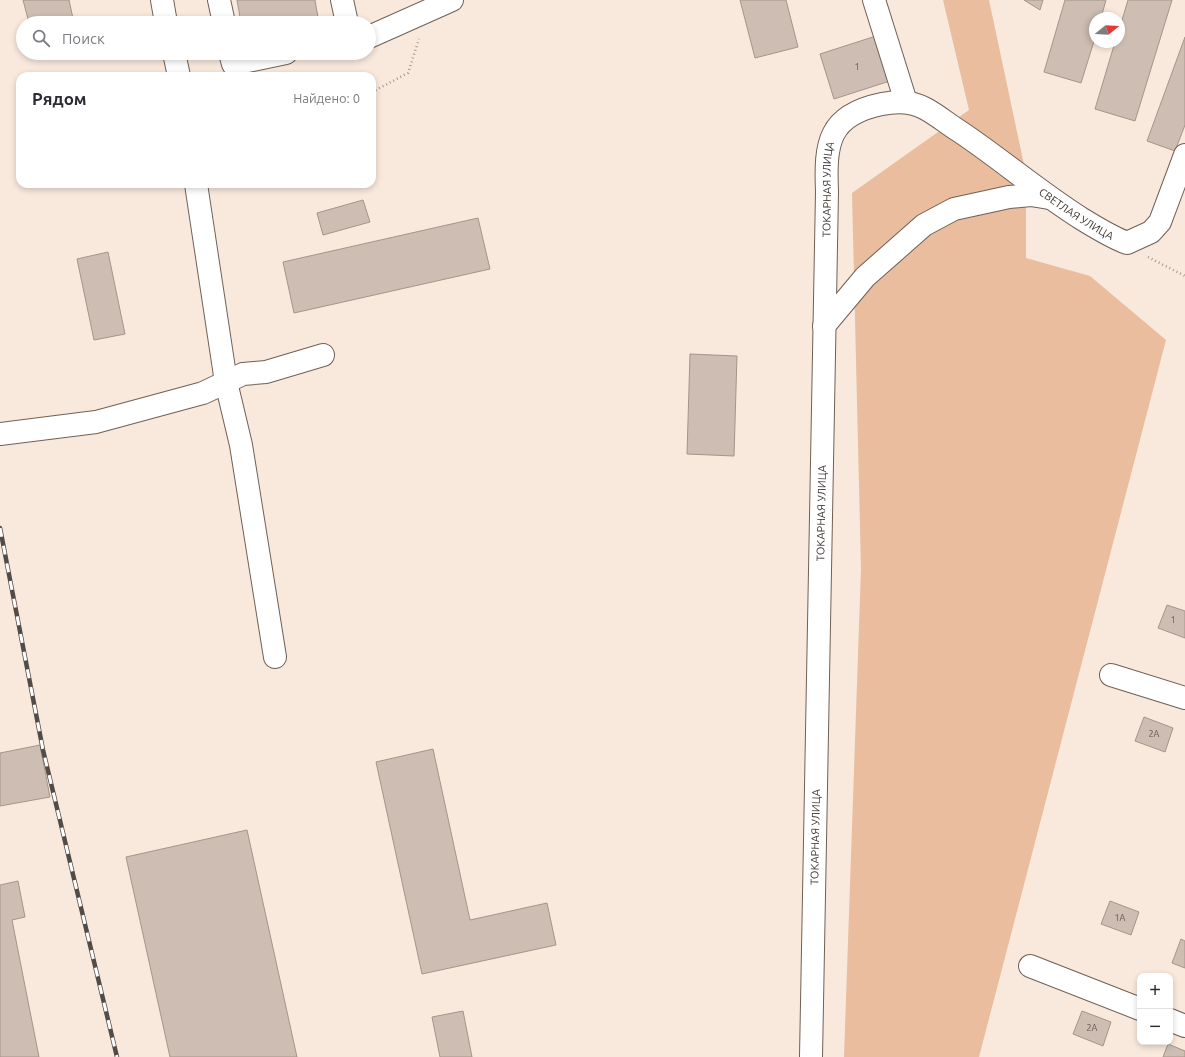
<!DOCTYPE html>
<html lang="ru">
<meta charset="utf-8">
<style>
:root{--surface:#fff;--page:#f7f7f7;--text:#2b2b33;--muted:#7c7c81;--line:#e1e1e2}
body{margin:0;font-family:Ubuntu,sans-serif;background:var(--page);color:var(--text)}
.controls{position:absolute;right:12px;bottom:12px;display:grid;overflow:hidden;border-radius:8px;box-shadow:0 2px 6px #0003}
.controls button{width:36px;height:36px;display:grid;place-items:center;padding:0;border:0;border-bottom:1px solid var(--line);background:var(--surface);color:var(--text);font:20px sans-serif}
.compass{position:absolute;left:1089px;top:12px;width:36px;height:36px;border-radius:50%;background:var(--surface);box-shadow:0 2px 6px #0003;rotate:72deg}
.list{margin:0;padding:0;list-style:none}
h2{display:flex;justify-content:space-between;align-items:center;height:52px;margin:0;padding:0 16px;font-size:17px}
h2 small{font-size:13px;font-weight:400;color:var(--muted)}
.icon{flex:none;width:22px;height:22px;fill:none;stroke:currentColor;stroke-width:2;stroke-linecap:round;stroke-linejoin:round}
.map{position:relative;flex:none;width:1185px;height:1057px;overflow:hidden}
.search{position:absolute;background:var(--surface);box-shadow:0 2px 6px #0003;left:16px;top:16px;width:360px;height:44px;display:flex;align-items:center;gap:10px;box-sizing:border-box;padding:0 14px;border-radius:22px;color:var(--muted);font-size:15px}
.panel{position:absolute;background:var(--surface);box-shadow:0 2px 6px #0003;left:16px;top:72px;width:360px;height:116px;border-radius:12px}
.map>svg:first-child{display:block}
</style>
<div class="map">
<svg width="1185" height="1057" viewBox="0 0 1185 1057">
<rect width="100%" height="100%" fill="#f9e8dc"/>
<path fill="#e9bd9d" d="M943,0H989L1026,174V258L1090,276L1166,340L979,1057H844L861,569L852,193L969,110Z"/>
<g fill="#cdbdb2" stroke="#a4958a">
<path d="M23,0H69L74,23H29Z"/>
<path d="M237,0H315L319,23H241Z"/>
<path d="M740,0H786L798,47L755,58Z"/>
<path d="M1024,0H1043L1040,10Z"/>
<path d="M1065,0H1106L1101,18H1095V38L1081,83L1044,72Z"/>
<path d="M1128,0H1172L1135,121L1095,109L1115,42H1119V30Z"/>
<path d="M879,35L893,80L834,99L820,54Z"/>
<path d="M1185,37V125L1175,151L1147,141Z"/>
<path d="M363,200L370,222L323,235L317,213Z"/>
<path d="M478,218L490,269L294,313L283,262Z"/>
<path d="M108,252L125,334L94,340L77,259Z"/>
<path d="M690,354L737,356L734,456L687,454Z"/>
<path d="M1167,605L1185,611V638L1158,628Z"/>
<path d="M1144,717L1173,728L1165,752L1135,741Z"/>
<path d="M40,745L50,797L0,806V753Z"/>
<path d="M433,749L470,920L547,903L556,945L422,974L376,762Z"/>
<path d="M247,830L297,1057H170L126,857Z"/>
<path d="M18,881L25,917L12,920L39,1057H0V885Z"/>
<path d="M1110,901L1139,912L1131,935L1101,924Z"/>
<path d="M1181,939L1185,941V968L1172,963Z"/>
<path d="M463,1011L472,1057H440L432,1017Z"/>
<path d="M1082,1011L1111,1022L1103,1046L1073,1034Z"/>
<path d="M1168,1044L1185,1051V1057H1163Z"/>
</g>
<g fill="none" stroke-linecap="round" stroke-linejoin="round">
<g stroke="#6f6056" stroke-width="24">
<g id="minor">
<path d="M162,0L166,23"/>
<path d="M219,0L224,23"/>
<path d="M342,0L347,23"/>
<path d="M874,0L906,102"/>
<path d="M369,37L452,0"/>
<path d="M174,53L179,76"/>
<path d="M230,53L233,64L286,53"/>
<path d="M196,184L226,382L241,445L275,657"/>
<path d="M824,326L865,277L924,225L954,209L1009,197L1031,195L1049,198"/>
<path d="M0,434L96,422L203,393L243,374L266,372L323,355"/>
<path d="M1111,675L1185,698"/>
<path d="M1030,966L1140,1009"/>
<path d="M1170,1020L1185,1026"/>
<path id="s1" d="M811,1057L827,192C825,143 828,115 882,104C897,101 912,101 926,109C937,115 948,124 959,131C1001,159 1039,192 1082,219C1097,228 1111,237 1127,243L1151,232L1160,222L1185,155"/>
</g>
</g>
<g stroke="#a4978f" stroke-width="2.5" stroke-dasharray="1 3" stroke-linecap="butt">
<path d="M372,92L408,73L419,39"/>
<path d="M1148,257L1185,276"/>
</g>
<use href="#minor" stroke="#fff" stroke-width="22"/>
<g stroke="#534b46" stroke-width="4.5">
<path id="rail" d="M0,528L43,750L117,1057"/>
</g>
<use href="#rail" stroke="#fff" stroke-width="3" stroke-dasharray="9" stroke-linecap="butt"/>
</g>
<g text-anchor="middle" stroke-width="3" stroke-linejoin="round" paint-order="stroke">
<g font-size="9" fill="#615852">
<text x="857" y="70">1</text>
<text x="1173" y="623">1</text>
<text x="1154" y="737">2А</text>
<text x="1120" y="921">1А</text>
<text x="1092" y="1031">2А</text>
</g>
<g font-size="11" fill="#3d3632" stroke="#fff">
<text dy="4" stroke="none"><textPath href="#s1" startOffset="868">ТОКАРНАЯ УЛИЦА</textPath></text>
<text dy="4" stroke="none"><textPath href="#s1" startOffset="1212">СВЕТЛАЯ УЛИЦА</textPath></text>
<text dy="4" stroke="none"><textPath href="#s1" startOffset="544">ТОКАРНАЯ УЛИЦА</textPath></text>
<text dy="4" stroke="none"><textPath href="#s1" startOffset="220">ТОКАРНАЯ УЛИЦА</textPath></text>
</g>
</g>
</svg>
<div class="controls">
<button>+</button>
<button>−</button>
</div>
<svg class="compass" viewBox="-18 -18 36 36"><path d="M0-13l5 13h-10z" fill="#e53935"/><path d="M0 13l5-13h-10z" fill="#7c7c81"/></svg>
<div class="search"><svg class="icon" aria-label="search" viewBox="0 0 24 24"><circle cx="10" cy="10" r="6"/><path d="M15 15l6 6"/></svg>Поиск</div>
<section class="panel">
<h2>Рядом<small>Найдено: 0</small></h2>
<ul class="list">
</ul>
</section>
</div>
